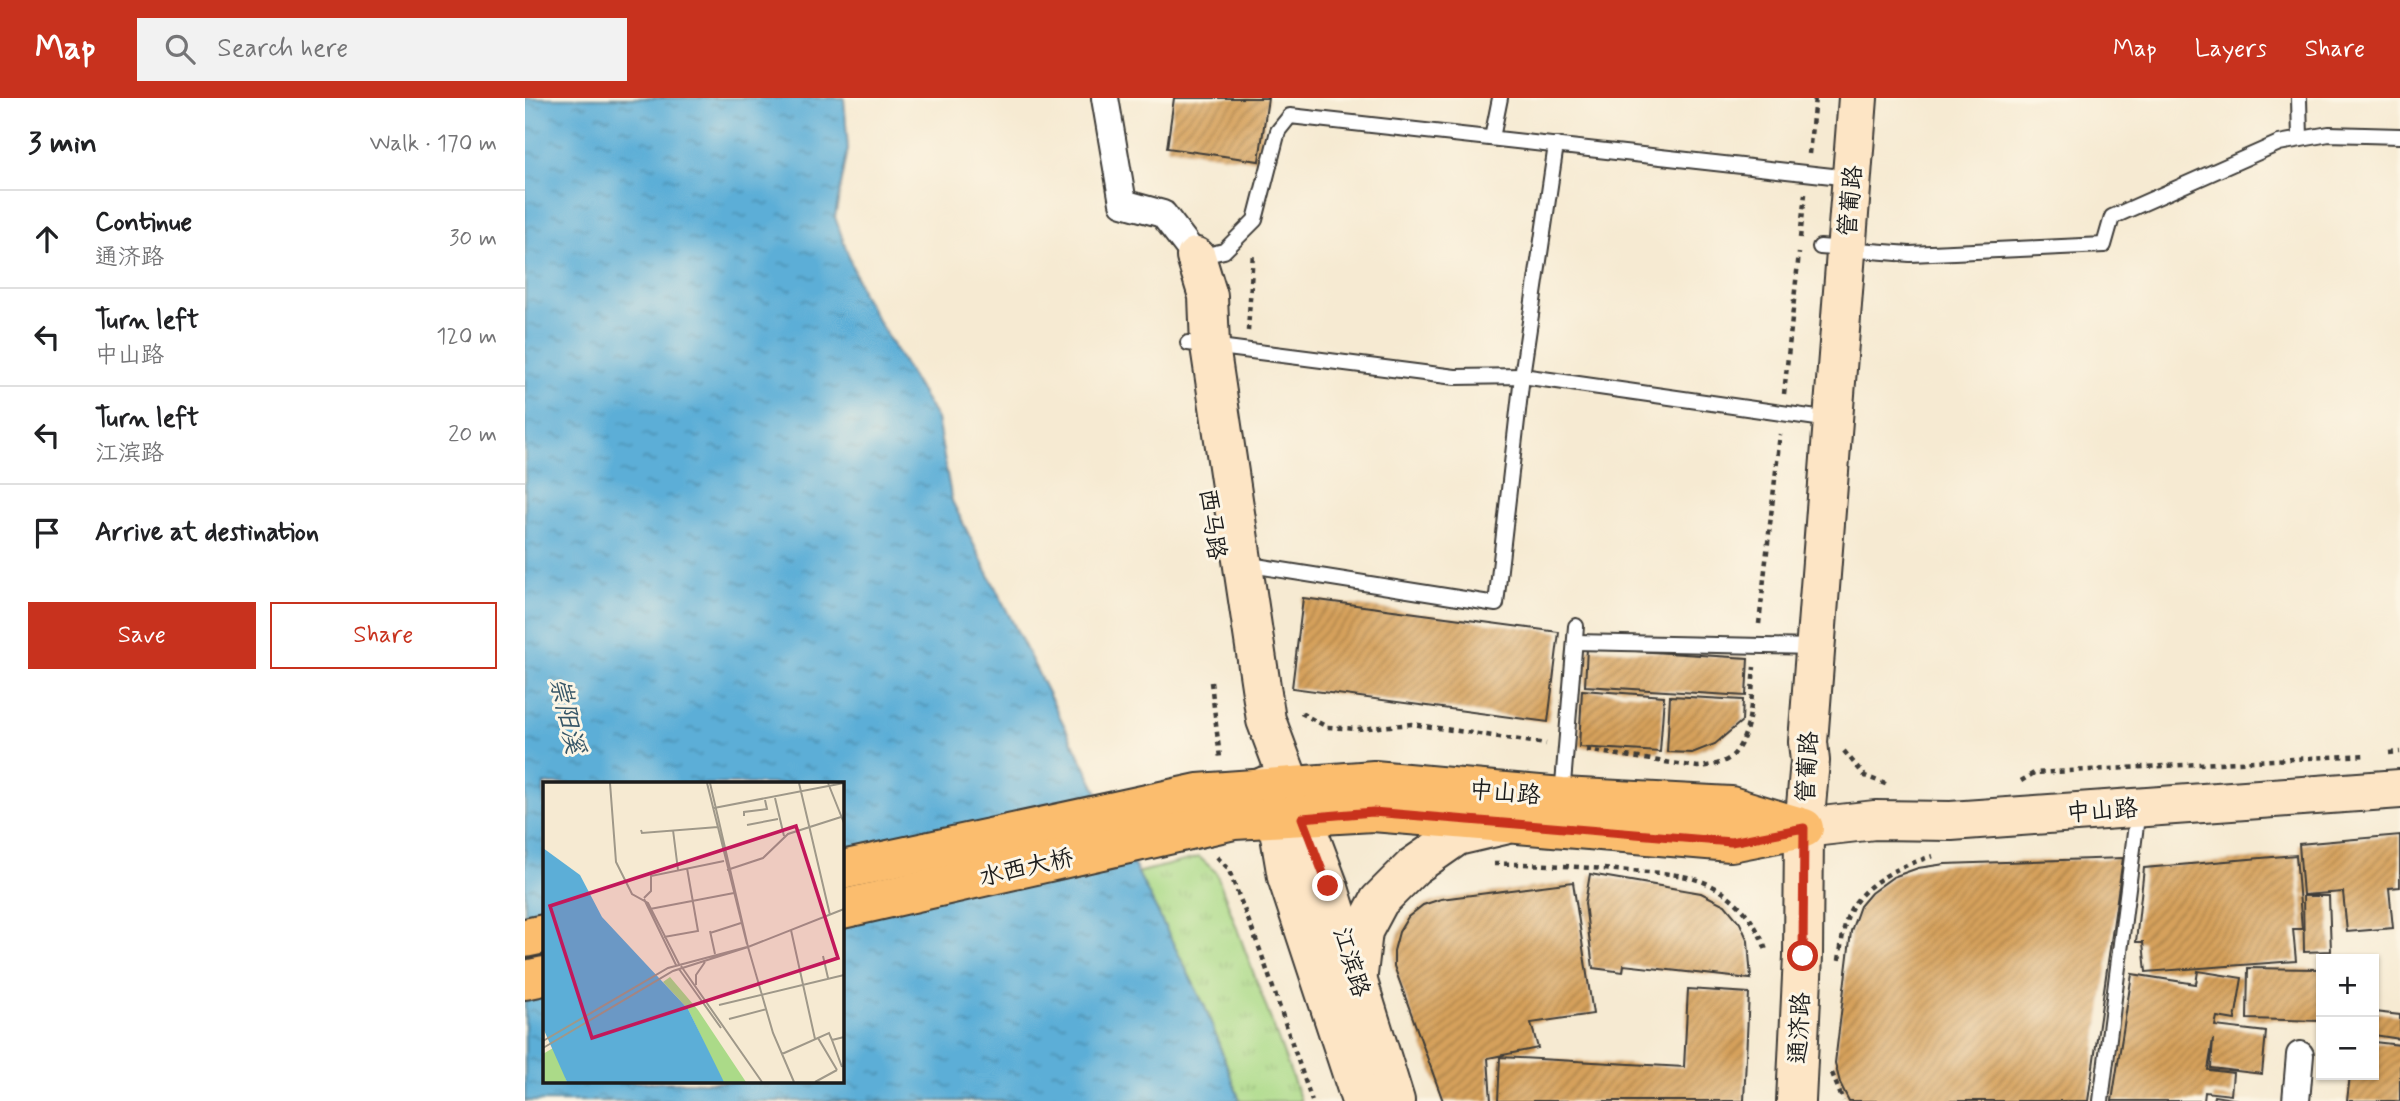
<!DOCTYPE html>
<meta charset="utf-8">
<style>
:root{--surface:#fff;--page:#f2f2f2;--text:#202124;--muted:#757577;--line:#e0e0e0;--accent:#c8321e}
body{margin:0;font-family:Mynerve,"LXGW WenKai TC",sans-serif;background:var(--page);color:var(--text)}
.controls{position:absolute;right:21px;bottom:21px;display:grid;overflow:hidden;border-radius:0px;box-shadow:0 2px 5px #0004}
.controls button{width:63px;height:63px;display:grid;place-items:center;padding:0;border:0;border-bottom:2px solid var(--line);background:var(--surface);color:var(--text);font:35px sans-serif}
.stop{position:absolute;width:21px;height:21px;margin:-16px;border:5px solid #c8321e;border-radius:50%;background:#fff}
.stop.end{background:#c8321e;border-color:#fff;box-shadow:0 2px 7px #0008}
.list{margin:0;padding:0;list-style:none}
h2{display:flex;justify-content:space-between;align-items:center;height:91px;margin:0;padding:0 28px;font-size:30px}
h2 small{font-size:23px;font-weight:400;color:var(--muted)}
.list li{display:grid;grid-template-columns:46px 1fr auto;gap:21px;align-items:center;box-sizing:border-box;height:98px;padding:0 28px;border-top:2px solid var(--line)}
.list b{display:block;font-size:26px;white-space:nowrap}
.list p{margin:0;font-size:23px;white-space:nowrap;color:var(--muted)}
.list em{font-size:23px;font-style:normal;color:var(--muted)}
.actions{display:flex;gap:14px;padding:21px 28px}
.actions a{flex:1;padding:16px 0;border:2px solid var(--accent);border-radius:0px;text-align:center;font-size:24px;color:var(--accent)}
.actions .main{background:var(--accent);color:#fff}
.icon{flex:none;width:38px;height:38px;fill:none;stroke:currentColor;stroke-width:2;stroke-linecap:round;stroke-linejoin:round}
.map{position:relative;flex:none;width:1875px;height:1003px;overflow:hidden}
header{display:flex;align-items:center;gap:42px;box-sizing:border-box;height:98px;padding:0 35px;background:var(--accent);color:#fff}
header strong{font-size:33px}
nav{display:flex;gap:38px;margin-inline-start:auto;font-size:24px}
.search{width:490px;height:63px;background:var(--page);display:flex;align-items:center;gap:18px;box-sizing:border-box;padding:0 24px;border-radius:0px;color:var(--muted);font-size:26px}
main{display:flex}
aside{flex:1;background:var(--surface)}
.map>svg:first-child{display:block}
</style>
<header>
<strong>Map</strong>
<div class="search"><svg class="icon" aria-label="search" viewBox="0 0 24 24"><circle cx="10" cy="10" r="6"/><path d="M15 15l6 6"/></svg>Search here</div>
<nav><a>Map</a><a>Layers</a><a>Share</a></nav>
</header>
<main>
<aside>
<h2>3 min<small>Walk · 170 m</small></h2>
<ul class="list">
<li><svg class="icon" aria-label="ahead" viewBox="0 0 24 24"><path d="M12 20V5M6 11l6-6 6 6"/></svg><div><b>Continue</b><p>通济路</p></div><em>30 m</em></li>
<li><svg class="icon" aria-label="left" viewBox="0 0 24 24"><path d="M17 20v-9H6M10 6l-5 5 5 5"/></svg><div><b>Turn left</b><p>中山路</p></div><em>120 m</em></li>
<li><svg class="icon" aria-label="left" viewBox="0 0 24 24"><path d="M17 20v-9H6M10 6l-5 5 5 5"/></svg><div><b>Turn left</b><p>江滨路</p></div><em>20 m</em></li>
<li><svg class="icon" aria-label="arrive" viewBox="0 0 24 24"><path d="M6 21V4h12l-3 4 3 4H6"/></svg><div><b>Arrive at destination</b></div></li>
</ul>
<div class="actions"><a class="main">Save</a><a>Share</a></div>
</aside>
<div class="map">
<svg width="1875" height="1003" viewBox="0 0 1875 1003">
<defs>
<pattern id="grass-tufts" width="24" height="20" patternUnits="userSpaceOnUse" patternTransform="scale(1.75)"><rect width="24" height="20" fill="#abda88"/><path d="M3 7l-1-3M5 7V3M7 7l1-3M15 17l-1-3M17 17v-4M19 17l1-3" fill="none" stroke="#93ba75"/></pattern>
<pattern id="water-ripples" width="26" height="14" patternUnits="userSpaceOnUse" patternTransform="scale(1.75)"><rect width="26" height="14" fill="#5caed7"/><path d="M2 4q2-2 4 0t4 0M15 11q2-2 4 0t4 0" fill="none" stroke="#4b8dae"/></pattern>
<pattern id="building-hatch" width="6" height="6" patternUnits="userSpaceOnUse" patternTransform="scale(1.75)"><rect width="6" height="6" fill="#d6a15b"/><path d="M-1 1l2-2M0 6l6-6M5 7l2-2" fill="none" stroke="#ad824a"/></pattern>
</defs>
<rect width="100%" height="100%" fill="#fcf5e5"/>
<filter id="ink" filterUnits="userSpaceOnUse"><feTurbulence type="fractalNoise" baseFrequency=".0143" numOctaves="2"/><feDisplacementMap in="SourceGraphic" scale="14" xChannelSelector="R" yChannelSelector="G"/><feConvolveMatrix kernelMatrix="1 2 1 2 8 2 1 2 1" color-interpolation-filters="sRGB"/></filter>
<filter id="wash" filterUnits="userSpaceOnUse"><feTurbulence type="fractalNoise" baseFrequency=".00686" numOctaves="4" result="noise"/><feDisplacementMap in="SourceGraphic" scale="28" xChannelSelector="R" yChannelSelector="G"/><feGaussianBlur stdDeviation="1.57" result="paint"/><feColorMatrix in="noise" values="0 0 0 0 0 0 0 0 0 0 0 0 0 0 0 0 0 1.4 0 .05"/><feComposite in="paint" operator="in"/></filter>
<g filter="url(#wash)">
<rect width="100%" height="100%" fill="#f6ead2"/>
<path fill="url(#grass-tufts)" stroke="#647b52" stroke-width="2" d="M674,759L691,774L776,1003H715L680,909L612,775Z"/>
<path fill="url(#water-ripples)" stroke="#3c657a" stroke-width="2" fill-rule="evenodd" d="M0,0H319L323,51L310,119L337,196L412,321L427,403L680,909L715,1003H0ZM19,686H317V984H19Z"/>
<g id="blocks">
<g fill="url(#building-hatch)">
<path d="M649,0H743L734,63L642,50Z"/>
<path d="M778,500L1034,534L1023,624L767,590Z"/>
<path d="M1062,550L1223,560L1221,598L1060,588Z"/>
<path d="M1057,592L1139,598L1135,654L1054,649Z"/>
<path d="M1145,598L1218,602L1217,623L1190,646L1167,655L1142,654Z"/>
<path d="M1875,737V789L1864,790L1868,830L1822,834L1818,794L1778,797L1774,746Z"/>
<path d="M1771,757L1777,831H1768L1771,863L1621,874L1618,844H1611L1619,770Z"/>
<path d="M1598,760L1563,1003H1324L1315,985L1310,965L1326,833L1335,808L1346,795L1368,779L1393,770L1420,766Z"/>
<path d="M1065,776L1176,795L1200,807L1215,825L1223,843L1226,881L1099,867L1098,874L1068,870L1060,805Z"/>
<path d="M1048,784L1068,916L1006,925L1013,950L963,960L966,1003H918L869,868V853L874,834L883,819L898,807L916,801Z"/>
<path d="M1778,798H1804L1806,853L1779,854Z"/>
<path d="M1723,870L1796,871V923L1722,921Z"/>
<path d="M1673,873L1717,880L1710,922L1692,919L1690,928L1741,934L1737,976L1686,970L1688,941L1683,972L1708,975L1706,997L1680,994L1679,1003H1587L1607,876L1671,886Z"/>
<path d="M1163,891L1224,895L1219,1003H973L975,959L1159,969Z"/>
<path d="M1849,914L1875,917V941L1849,937Z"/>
<path d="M1849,944L1875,947V1003H1822L1825,977H1849Z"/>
<path d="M1689,998L1714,1002V1003H1688Z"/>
</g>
</g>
</g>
<g filter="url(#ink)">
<use href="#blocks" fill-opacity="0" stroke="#3d3b37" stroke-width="2"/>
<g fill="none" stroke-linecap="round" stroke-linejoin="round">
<g stroke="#3d3b37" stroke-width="18">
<g id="lane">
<path d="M1774,0L1775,41"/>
<path d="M967,40L975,0"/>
<path d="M1295,149L1385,156L1579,147L1587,119L1754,45L1804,36L1875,38"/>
<path d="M672,159L699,153L730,122L753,33L765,18L1325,80"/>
<path d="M663,245L930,279L997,278L1306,322"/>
<path d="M719,466L971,506L997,278L1031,47"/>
<path d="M1050,544L1289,549"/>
<path d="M1037,698L1051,528"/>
<path d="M1576,1003L1613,711"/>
</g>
</g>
<g stroke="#3d3b37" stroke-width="30">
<g id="street">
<path d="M580,0L598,105L638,116L671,159"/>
<path d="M1771,1003L1775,957"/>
</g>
</g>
<g stroke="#3d3b37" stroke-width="42">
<g id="secondary">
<path d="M671,159L683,198L685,248L741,622L803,787L870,1003"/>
<path d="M740,688L752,720L762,779L836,1003"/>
<path d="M1279,730L1350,722L1426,723L1875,691"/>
<path d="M833,876L838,833L854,803L889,768L932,738L979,727"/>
<path d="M1271,1003L1278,858L1279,730L1285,663L1283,644L1333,0"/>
</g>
</g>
<g stroke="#3d3b37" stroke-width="42">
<g id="primary">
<path d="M317,772L673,695L849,682L1037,699L1206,708L1279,730"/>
<path d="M317,811L709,722L848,714L1206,744L1273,731"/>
<path d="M0,840L19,836"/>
<path d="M0,882L19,878"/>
</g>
</g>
<g stroke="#3d3b37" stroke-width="4.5" stroke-dasharray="5 5" stroke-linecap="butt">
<path d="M1284,56L1290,0"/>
<path d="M1275,140L1280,96"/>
<path d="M723,233L728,154"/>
<path d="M1259,296L1274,155"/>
<path d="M1234,526L1255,336"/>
<path d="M686,584L695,660"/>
<path d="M776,615L802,629L833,631L887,626L1021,646"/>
<path d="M1061,652L1173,669C1184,668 1201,666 1209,656C1228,633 1226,598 1229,569"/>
<path d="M1319,653L1340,678L1363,687"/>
<path d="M1864,655L1875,654"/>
<path d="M1496,683L1509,675L1841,657"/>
<path d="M692,759L703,770L735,852L787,1003"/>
<path d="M969,766C1011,765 1051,769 1092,772C1124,775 1162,773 1191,790C1217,805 1233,828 1242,855"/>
<path d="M1314,862C1317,845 1318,824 1327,809C1345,781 1378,767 1408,758"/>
<path d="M1307,975L1318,1003"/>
</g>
<use href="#lane" stroke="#fff" stroke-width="14"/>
<use href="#street" stroke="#fff" stroke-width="26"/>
<use href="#secondary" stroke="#fde5c5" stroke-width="38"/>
<use href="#primary" stroke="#fbbd6e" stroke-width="38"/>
</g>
</g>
<g fill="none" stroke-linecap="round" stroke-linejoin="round" filter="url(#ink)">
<path stroke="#c8321e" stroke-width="9" d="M803,788L777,720L848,714L1206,744L1279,730L1278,858"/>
</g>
<g text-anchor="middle" stroke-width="6" stroke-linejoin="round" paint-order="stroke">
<g font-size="24" fill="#1c1c1c" stroke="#fcf5e5">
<text transform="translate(1325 103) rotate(-85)" y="8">管葡路</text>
<text transform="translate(688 426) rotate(82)" y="8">西马路</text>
<text transform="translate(1282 669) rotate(-87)" y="8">管葡路</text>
<text transform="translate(980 694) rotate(5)" y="8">中山路</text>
<text transform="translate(1577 712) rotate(-4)" y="8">中山路</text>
<text transform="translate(501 769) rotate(-13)" y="8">水西大桥</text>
<text transform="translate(827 864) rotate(73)" y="8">江滨路</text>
<text transform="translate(1274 930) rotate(-87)" y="8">通济路</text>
</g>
<g font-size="26" font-style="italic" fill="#365667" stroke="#fcf5e5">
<text transform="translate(43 617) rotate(77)" y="9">崇阳溪</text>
</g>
</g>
<g transform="translate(18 684)">
<rect width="301" height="301" fill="#f6ead2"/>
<path d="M127,195L155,228L203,300H181L178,296L145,227L120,200ZM10,266L17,280L24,300H0V272Z" fill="#abda88"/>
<path d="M0,66L37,93L59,135L145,227L181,300H24L0,246Z" fill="#5caed7"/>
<path fill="none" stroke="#9f9889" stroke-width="2" d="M67,1L73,80L89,112L105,121L136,182M164,1L204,162M167,1L205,165L230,251L251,300M256,1L287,133M285,1L301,41M232,16L241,54M171,26L301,1M201,34V30L224,27L222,18M204,43L235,37M98,48L99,51L175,45M130,48L135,88M184,88L220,76L245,52L298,35M101,116L108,109V94L181,79M101,117L133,183M107,127L191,111M248,148L272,257M167,149L172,172M167,151L198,141M121,155L155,149L144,86M205,165L301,127M280,174L285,196M138,184L219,300M136,187L178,246M153,203V193L162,180M176,223L301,193M186,237L224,227M275,256L294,288M0,259L125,186L204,165M0,266L130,189L205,165M239,272L286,251L289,258M299,285L289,258L301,255M272,300L294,288"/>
<path fill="#c2185b" fill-opacity="0.15" stroke="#c2185b" stroke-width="3.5" d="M253,44L295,176L49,256L7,124Z"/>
<rect width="301" height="301" fill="none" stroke="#1c1c1c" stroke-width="3.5"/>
</g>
</svg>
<div class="controls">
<button>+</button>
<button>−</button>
</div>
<div class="stop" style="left:1278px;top:858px"></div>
<div class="stop end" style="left:803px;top:788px"></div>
</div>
</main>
